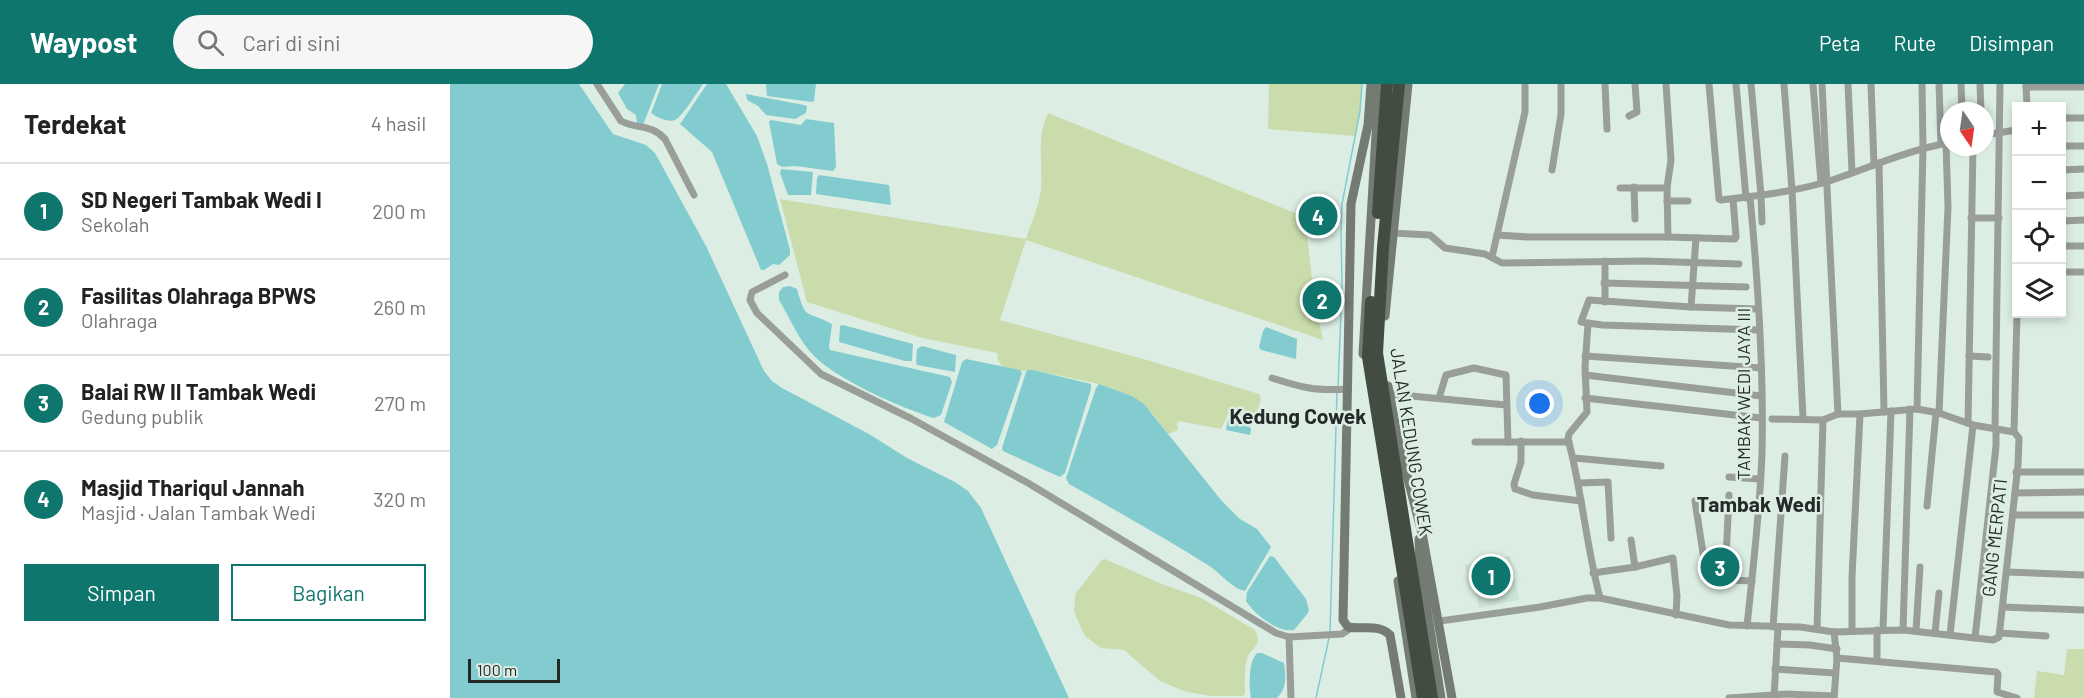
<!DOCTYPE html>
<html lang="id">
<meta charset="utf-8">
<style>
:root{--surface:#fff;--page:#f6f6f6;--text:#222;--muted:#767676;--line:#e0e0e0;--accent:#0f766e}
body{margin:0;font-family:Barlow,sans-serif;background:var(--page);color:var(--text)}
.controls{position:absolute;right:18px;top:18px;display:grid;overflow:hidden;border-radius:0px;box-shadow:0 3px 9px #0003}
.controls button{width:54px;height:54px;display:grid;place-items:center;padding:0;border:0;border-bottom:2px solid var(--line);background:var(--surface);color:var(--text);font:30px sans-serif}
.compass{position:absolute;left:1490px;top:18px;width:54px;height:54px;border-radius:50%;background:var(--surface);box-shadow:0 3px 9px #0003;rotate:167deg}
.scale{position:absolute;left:18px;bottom:15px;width:92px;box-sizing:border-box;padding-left:6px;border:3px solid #242a27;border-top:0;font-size:16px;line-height:21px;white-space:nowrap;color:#242a27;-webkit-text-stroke:4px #dceee4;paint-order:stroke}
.you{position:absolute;left:1090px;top:320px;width:21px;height:21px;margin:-15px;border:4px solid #fff;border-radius:50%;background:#1a73e8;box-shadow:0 0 0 9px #1a73e833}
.badge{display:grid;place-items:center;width:39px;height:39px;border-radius:50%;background:var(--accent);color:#fff;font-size:20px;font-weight:700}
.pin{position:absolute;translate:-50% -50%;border:3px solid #fff;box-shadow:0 2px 6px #0006}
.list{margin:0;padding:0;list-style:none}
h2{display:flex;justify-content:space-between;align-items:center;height:78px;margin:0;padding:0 24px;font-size:26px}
h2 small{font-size:20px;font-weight:400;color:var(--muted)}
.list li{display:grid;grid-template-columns:39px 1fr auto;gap:18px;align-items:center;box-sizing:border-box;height:96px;padding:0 24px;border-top:2px solid var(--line)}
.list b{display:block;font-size:22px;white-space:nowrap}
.list p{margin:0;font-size:20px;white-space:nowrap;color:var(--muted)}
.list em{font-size:20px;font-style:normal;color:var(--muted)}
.actions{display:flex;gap:12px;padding:18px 24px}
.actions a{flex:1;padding:14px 0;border:2px solid var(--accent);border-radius:0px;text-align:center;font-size:21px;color:var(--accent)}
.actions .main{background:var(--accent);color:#fff}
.icon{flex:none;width:33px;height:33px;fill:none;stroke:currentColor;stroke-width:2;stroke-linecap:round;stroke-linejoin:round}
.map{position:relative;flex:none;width:1634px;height:614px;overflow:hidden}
header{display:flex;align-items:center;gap:36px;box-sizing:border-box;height:84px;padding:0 30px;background:var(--accent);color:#fff}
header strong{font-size:28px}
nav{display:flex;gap:33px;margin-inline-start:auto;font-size:21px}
.search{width:420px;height:54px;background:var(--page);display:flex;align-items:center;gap:15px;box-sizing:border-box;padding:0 21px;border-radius:33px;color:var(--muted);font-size:22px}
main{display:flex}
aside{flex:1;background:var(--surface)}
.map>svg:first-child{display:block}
</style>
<header>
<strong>Waypost</strong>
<div class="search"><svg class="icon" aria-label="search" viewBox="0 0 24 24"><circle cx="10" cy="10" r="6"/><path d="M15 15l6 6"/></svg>Cari di sini</div>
<nav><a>Peta</a><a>Rute</a><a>Disimpan</a></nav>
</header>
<main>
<aside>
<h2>Terdekat<small>4 hasil</small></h2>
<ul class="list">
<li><span class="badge">1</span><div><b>SD Negeri Tambak Wedi I</b><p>Sekolah</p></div><em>200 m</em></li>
<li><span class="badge">2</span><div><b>Fasilitas Olahraga BPWS</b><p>Olahraga</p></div><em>260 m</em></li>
<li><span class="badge">3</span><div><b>Balai RW II Tambak Wedi</b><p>Gedung publik</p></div><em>270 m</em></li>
<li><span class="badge">4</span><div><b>Masjid Thariqul Jannah</b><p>Masjid · Jalan Tambak Wedi</p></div><em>320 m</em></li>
</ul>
<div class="actions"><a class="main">Simpan</a><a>Bagikan</a></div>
</aside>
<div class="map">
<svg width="1634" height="614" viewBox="0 0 1634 614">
<rect width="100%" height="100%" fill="#dceee4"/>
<path fill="#cbe4d6" d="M1060,472L1069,516L1029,524L1025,503L1020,504L1015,481Z"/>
<g fill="#cadcac">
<path d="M819,0H912L910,27L905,52L818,45Z"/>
<path d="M598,29L855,133L866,231L868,233L873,256L576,156L550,236L697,276L809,310L811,316L806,330L782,329L778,330L771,345L729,337L727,339L728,346L718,350L702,329L682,312L649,300L583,286L572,287L552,282L548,276L547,269L472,254L357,218L330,115L576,155C581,139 589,122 591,105C593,79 586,54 598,29Z"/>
<path d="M655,475L712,500L751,514L805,546C814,563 800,563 797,575C794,586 795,599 795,610L793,612H761L736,608L710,597L674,566L651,564L635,552L624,528L625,513L626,509L651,477Z"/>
<path d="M1617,565H1634V614H1584L1587,587L1614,591Z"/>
</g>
<g fill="#82ccd0">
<path d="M0,0H129L163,50L196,61L205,69L256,162L314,287L322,297L332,304L419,350L457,374L505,398L518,407L531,424L619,614H0Z"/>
<path d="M175,0H209L193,41L187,39L186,31L177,25L168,9Z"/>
<path d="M212,0H253C247,8 233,32 225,36C219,39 206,33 201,29Z"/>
<path d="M257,0H276L307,52L317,80L340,166V171L329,181L323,180L314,186H311L262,68L230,40Z"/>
<path d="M316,0H366L364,17L362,18L317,12Z"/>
<path d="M296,10L354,21L357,22L356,29L345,35L316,31L308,22L297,16Z"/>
<path d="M356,35L384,39L386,83L383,87L345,82L332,83L327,80L319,38L321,36L351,41Z"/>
<path d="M331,85L363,88L361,111H338L330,89Z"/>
<path d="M369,91L439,101L441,121L366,110L367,94Z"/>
<path d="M340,202L347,205C356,238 357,226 382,240L379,263L380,266L500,293L502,298L491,331L484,334C451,324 388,296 364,272C349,257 340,234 329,216V208L333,203Z"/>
<path d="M393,241L463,260L462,277H455L389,258L390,242Z"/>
<path d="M816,243L847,255L846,275L811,266L809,263L813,247Z"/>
<path d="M472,262L506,271L505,288L467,281L466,278L467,265Z"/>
<path d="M516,275L570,286L572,289L547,361L542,365L494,338L512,278Z"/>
<path d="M583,286L641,300V305L615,389L610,393L553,367L552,364L576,288L578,286Z"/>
<path d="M649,300L682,312L694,320L771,416L790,435L807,445L821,463L795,507C783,505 771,490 761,483C715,454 667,427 619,400L616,394L646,304Z"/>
<path d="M788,330L798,332L797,340L801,345L800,351L776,346L778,335Z"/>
<path d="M820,472L824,473L856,515L859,526L858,529L844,546C828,549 804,530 796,517L797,508Z"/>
<path d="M807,569H812L834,579C836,593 837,604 827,614H801C799,602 798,578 807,569Z"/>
</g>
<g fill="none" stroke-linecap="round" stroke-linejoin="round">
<g stroke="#82ccd0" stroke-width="1.5">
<path d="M888,303L892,202L891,146L892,120L910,27L912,0"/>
<path d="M880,549L887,308"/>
<path d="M866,614L879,554"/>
</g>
<g stroke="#999e99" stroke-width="7">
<path d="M147,0L171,37C188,46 200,39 215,55L244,111"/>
<path d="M1155,0L1157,45"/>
<path d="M1259,0L1269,115L1271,116C1307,112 1342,108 1376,98C1417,85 1456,66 1499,59"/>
<path d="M1286,0L1296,114"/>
<path d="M1301,0L1311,111L1312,138"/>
<path d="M1334,0L1342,106L1353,334"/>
<path d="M1363,0L1371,99"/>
<path d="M1372,0L1388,330"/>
<path d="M1398,0L1402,88"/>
<path d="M1421,0L1424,81"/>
<path d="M1489,0L1491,60"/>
<path d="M1511,0L1512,27"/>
<path d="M1530,0L1531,27"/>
<path d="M1576,1L1577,22"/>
<path d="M1576,3H1634"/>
<path d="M1179,32L1187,28L1185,0"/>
<path d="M1612,34H1634"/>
<path d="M1535,51L1566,46"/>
<path d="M1612,62H1634"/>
<path d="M1429,79L1434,328"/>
<path d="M1102,86L1111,30V0"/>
<path d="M1612,86L1634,85"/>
<path d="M1184,103L1185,135"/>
<path d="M1170,104H1217"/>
<path d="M1612,112L1634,111"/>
<path d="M1217,117H1238"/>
<path d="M1521,134H1549"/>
<path d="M1612,137L1634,136"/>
<path d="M942,149L980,151L995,164L1035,170L1052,179L1196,177L1289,180"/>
<path d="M1047,151L1078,153H1218L1217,104L1221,76L1216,0"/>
<path d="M1218,153L1285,155L1286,153L1283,115"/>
<path d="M1612,162H1634"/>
<path d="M1042,173L1075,28V0"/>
<path d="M1612,188H1634"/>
<path d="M335,191L302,208L300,216L307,229L371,290L462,335L578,399L826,549L839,553L892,550L901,544"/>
<path d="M1154,199L1296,203"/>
<path d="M1155,218V177"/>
<path d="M1241,223L1246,154"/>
<path d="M1308,225L1241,223L1139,216L1131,238L1152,241L1309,246"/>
<path d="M1138,240L1135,282L1137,328L1119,350L1118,355C1132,407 1136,461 1150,514"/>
<path d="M1135,272L1311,284"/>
<path d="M1519,272L1538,273"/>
<path d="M1135,291L1311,312"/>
<path d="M822,294C853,304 865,307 898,305"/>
<path d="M940,310L1056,321"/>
<path d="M989,314L996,291L1024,284L1056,291L1058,358"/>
<path d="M1135,314L1311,334"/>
<path d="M1467,325L1473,64L1472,0"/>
<path d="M1489,329L1498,123L1496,60"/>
<path d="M1518,339L1523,63"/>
<path d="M1545,345L1550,0"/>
<path d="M1564,348L1567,230"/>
<path d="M1071,357V378L1064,400L1065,405L1083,411L1131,417"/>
<path d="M1025,358H1119"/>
<path d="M1124,374L1211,382"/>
<path d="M1566,388H1634"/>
<path d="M1279,393L1310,395"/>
<path d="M1129,399L1158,398L1161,454"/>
<path d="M1565,409L1634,408"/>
<path d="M1245,417L1257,495L1302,497"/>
<path d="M1477,422L1486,329"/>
<path d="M1563,431H1634"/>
<path d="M1181,456L1185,483"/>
<path d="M1557,488L1634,491"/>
<path d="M1143,489L1185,483L1223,474L1227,512L1226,531"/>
<path d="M1275,496L1279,411"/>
<path d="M1553,523L1634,526"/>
<path d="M990,537L1090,523L1137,514H1150L1279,541L1350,543L1384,548L1453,546L1543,556L1549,553L1568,381L1569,354L1564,348L1523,341L1489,329L1467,325L1410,330H1388L1373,336L1322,335"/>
<path d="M1297,542C1303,484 1310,427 1312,369C1314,284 1308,198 1300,113"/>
<path d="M1323,543L1335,372"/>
<path d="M1367,545L1373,336"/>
<path d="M1433,545L1441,327"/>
<path d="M1453,546L1460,325"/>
<path d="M1402,547V493L1410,330"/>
<path d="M1466,547L1470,483"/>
<path d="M1485,549L1489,509"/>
<path d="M1550,549L1596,552"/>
<path d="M1500,551L1523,341"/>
<path d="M839,553L841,614"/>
<path d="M1525,554L1546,362V346"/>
<path d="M1327,560L1360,561L1387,565"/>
<path d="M1387,574L1546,588L1548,590L1547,608L1567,614"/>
<path d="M1427,577V546"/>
<path d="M1325,585L1385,589"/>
<path d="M1279,614L1336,610L1384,612"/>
<path d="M1324,614L1328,544"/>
<path d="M1384,614L1387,574L1384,548"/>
</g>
<g stroke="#737b73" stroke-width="9">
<path d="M921,0L918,41L901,120L893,536L898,543C912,546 928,539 940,551L951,614"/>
<path d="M935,232L958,0"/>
<path d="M913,270L929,0"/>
<path d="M938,302L949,361L972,449L1002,614"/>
<path d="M969,455L970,482L991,614"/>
<path d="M948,497L966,614"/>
</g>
<g stroke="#424c41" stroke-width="12">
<path d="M949,0L933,163L927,269L982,614"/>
<path d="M928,129L937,0"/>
<path d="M921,218L918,273L973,614"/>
</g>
</g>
<g text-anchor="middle" stroke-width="5" stroke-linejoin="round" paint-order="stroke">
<g font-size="18" fill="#242a27" stroke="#dceee4">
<text transform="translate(1294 310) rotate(-90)" y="6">TAMBAK WEDI JAYA III</text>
<text transform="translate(961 358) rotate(81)" y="6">JALAN KEDUNG COWEK</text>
<text transform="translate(1545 454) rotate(-84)" y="6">GANG MERPATI</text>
</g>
<g font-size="21" font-weight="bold" fill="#242a27" stroke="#dceee4">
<text x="848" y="340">Kedung Cowek</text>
<text x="1309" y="428">Tambak Wedi</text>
</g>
</g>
</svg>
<div class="controls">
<button>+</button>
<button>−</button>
<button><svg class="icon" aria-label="locate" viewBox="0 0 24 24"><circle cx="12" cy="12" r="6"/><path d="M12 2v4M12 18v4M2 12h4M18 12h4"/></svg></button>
<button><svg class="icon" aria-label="layers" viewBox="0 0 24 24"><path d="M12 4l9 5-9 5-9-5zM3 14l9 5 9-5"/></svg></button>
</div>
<svg class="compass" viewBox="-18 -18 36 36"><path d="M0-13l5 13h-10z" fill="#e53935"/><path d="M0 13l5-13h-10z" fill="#767676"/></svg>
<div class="scale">100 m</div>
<div class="you"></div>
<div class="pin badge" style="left:1041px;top:492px">1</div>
<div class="pin badge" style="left:872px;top:216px">2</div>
<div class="pin badge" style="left:1270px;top:483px">3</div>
<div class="pin badge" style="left:868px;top:132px">4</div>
</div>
</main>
